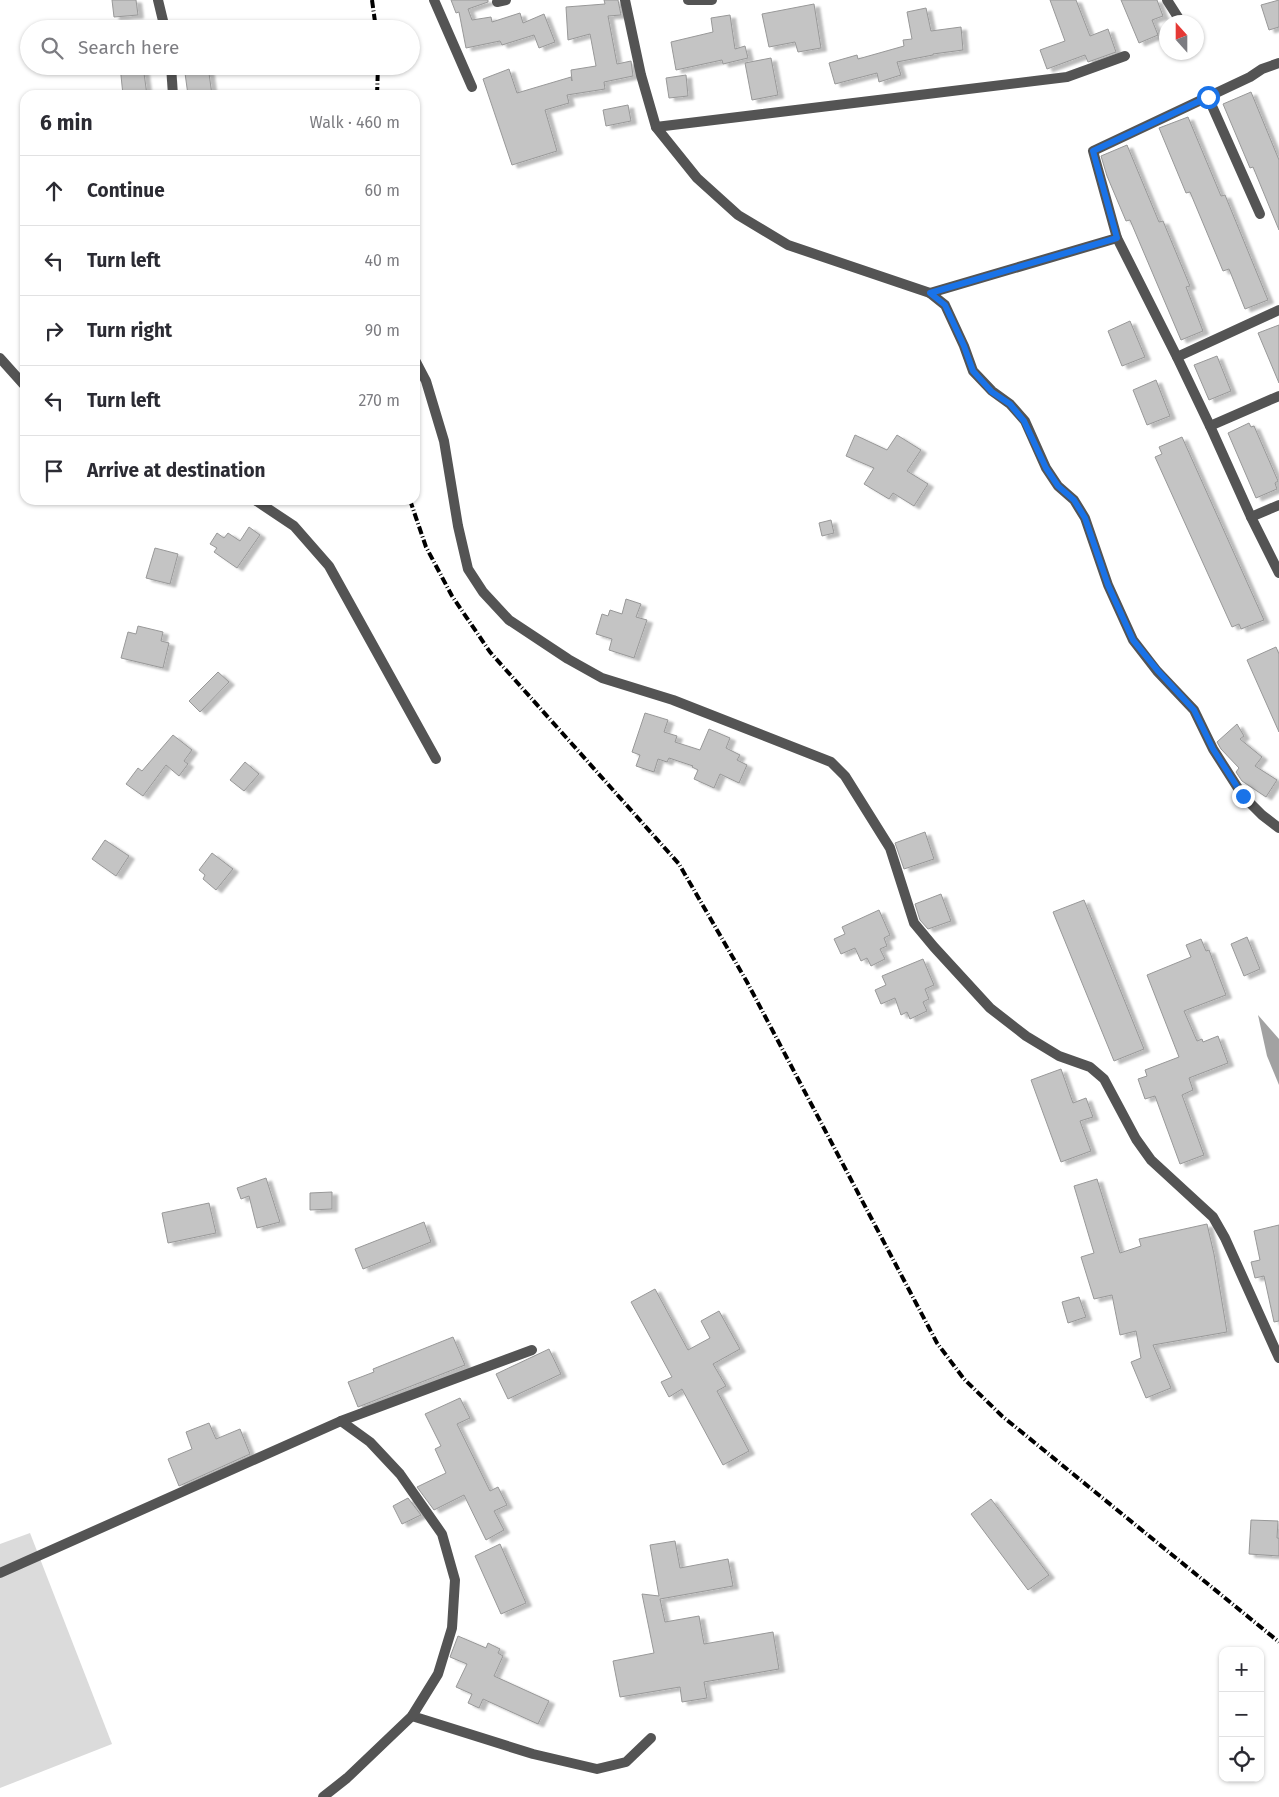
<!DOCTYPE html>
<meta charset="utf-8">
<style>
:root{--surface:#fff;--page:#f7f7f7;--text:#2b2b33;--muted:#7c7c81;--line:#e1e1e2}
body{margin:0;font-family:"Fira Sans",sans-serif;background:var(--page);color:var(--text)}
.controls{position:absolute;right:15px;bottom:15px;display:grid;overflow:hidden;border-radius:10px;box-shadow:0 1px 4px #0004}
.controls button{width:45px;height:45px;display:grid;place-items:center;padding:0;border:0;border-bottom:1px solid var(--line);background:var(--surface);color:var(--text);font:25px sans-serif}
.compass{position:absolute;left:1159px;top:15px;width:45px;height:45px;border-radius:50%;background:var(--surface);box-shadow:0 1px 4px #0004;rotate:339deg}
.stop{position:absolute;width:15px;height:15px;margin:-11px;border:4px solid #1a73e8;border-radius:50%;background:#fff}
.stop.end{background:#1a73e8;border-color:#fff;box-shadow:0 1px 5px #0008}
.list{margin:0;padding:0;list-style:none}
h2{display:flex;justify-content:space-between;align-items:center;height:65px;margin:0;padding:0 20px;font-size:21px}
h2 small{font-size:16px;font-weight:400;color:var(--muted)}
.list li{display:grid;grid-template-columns:32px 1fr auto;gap:15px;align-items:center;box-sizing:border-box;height:70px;padding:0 20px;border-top:1px solid var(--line)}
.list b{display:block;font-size:19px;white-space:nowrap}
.list em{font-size:16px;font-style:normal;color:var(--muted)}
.icon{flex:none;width:28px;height:28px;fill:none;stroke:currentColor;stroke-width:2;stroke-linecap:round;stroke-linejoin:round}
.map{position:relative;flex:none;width:1279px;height:1797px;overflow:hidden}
.search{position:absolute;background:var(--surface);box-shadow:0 1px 4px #0004;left:20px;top:20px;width:400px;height:55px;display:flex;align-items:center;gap:12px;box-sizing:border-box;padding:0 18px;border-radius:28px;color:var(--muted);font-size:19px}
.panel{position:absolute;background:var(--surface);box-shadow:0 1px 4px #0004;left:20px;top:90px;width:400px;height:415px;border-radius:15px}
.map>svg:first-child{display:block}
</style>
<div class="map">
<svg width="1279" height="1797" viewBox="0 0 1279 1797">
<defs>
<filter id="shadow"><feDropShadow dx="5.5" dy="3" stdDeviation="1" flood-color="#0004"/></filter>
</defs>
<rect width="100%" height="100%" fill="#fff"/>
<path fill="#dbdbdb" d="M30,1533L112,1744L0,1788V1544Z"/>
<path fill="#a2a2a2" d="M1258,1015L1279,1039V1085L1267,1056Z"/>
<g fill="#c4c4c4" stroke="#989898" filter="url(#shadow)">
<path d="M112,0H136L138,15L114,17Z"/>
<path d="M451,0H488V2L468,9L472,20L491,17L492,22L520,13L523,23L544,14L555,42L539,48L534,35L502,45L500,41L466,48L459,12L456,13Z"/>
<path d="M604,0H618L621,15L608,16L617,64L631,61L633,76L604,82L605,89L567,95L569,103L545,110L557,151L512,165L483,79L509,69L517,93L571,77L572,81L571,70L596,66L590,34L568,40L566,7L605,4Z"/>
<path d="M1050,0H1076L1090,36L1108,29L1116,52L1088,62L1085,55L1047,69L1040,50L1065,41Z"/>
<path d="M1121,0H1157L1163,16L1152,20L1158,35L1139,43Z"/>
<path d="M1279,0V27L1269,30L1261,5Z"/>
<path d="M814,4L821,48L798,52L795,42L769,47L762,14Z"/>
<path d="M926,8L931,31L961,27L963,50L933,54V55L897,62L901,75L879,82L877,73L835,84L829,63L857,55L858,59L904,46L903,40L912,39L907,12Z"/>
<path d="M730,15L735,49L745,46L748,58L723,64L722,60L676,70L671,42L713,32L711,18Z"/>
<path d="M771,58L778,95L752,100L745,63Z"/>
<path d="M120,66H143L147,95H123Z"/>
<path d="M184,66H208L212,95H188Z"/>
<path d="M686,75L688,96L669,98L666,78Z"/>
<path d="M1251,92L1279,160V230L1253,167L1250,168L1223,104Z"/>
<path d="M628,105L631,121L606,126L603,110Z"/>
<path d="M1188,117L1221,196L1225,195L1268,300L1245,309L1229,269L1223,271L1190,192L1186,193L1159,128Z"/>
<path d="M1127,145L1159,222L1163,221L1190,286L1186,287L1203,331L1181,340L1130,220L1126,221L1107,176L1101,156Z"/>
<path d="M1130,321L1145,357L1122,366L1108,331Z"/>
<path d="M1279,325V383L1258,333Z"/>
<path d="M1217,356L1231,391L1209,400L1194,365Z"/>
<path d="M1156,380L1170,416L1147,425L1133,390Z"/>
<path d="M1249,423L1251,427L1254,426L1278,481L1275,483L1277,489L1256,498L1228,433Z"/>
<path d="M855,435L887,450L897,435L921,450L907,471L928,484L914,506L893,493L889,499L864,484L874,468L846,456Z"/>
<path d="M1182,437L1264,620L1241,629L1239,624L1232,627L1155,457L1162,454L1159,447Z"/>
<path d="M831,520L834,533L822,536L819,523Z"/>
<path d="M249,527L260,535L237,568L214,552L217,548L210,544L217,533L224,538L228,533L240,541Z"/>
<path d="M155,548L178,554L170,584L146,578Z"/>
<path d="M626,599L641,604L636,617L647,620L634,658L609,650L612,639L596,634L602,614L608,616L610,610L622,614Z"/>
<path d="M138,626L163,632L161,641L169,643L163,668L121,658L128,632L136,634Z"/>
<path d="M1276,647L1279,654V732L1247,660Z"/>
<path d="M218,672L229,682L200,712L189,701Z"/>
<path d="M645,713L668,720L664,732L677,736L675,742L700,750L709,729L730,738L726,748L740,755L737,760L747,765L739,783L720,774L714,788L694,779L698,770L692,767L693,766L669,758L667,762L658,759L654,772L636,766L640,755L632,752Z"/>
<path d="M1237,724L1244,736L1240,739L1262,757L1255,766L1277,780L1266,797L1242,781L1236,772L1239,768L1221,749L1217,742Z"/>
<path d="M173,735L192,750L184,761L188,764L179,776L166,765L143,796L126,784L138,768L142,771Z"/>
<path d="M245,762L259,774L244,791L230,780Z"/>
<path d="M925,832L934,859L904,869L895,843Z"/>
<path d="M105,840L129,856L116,876L92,859Z"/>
<path d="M212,853L233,869L216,890L203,879L205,875L199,870Z"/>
<path d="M941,894L951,921L928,929L920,920L915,904Z"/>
<path d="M1084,900L1144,1049L1114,1061L1053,912Z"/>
<path d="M879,910L890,935L884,938L887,946L880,949L885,959L871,966L867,958L861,961L855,948L841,954L834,939L845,934L842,927Z"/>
<path d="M1247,937L1260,969L1244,976L1231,944Z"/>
<path d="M1201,939L1206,951L1209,950L1226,995L1184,1011L1197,1041L1202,1039L1203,1042L1218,1036L1228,1063L1189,1078L1193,1090L1182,1095L1204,1155L1180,1164L1155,1096L1145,1099L1138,1079L1147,1076L1145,1070L1179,1057L1147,975L1191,957L1186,945Z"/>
<path d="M923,959L934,985L925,989L929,999L923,1002L927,1011L910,1019L907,1012L901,1015L895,998L881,1004L875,990L886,985L882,976Z"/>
<path d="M1061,1069L1073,1103L1086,1098L1093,1117L1080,1121L1091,1151L1061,1162L1031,1080Z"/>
<path d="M266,1178L280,1222L257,1228L249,1196L241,1199L237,1188Z"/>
<path d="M1097,1179L1120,1253L1141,1246L1139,1239L1207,1224L1214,1254L1227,1332L1153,1345L1171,1388L1146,1398L1131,1362L1141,1358L1136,1331L1120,1335L1112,1295L1094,1299L1081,1257L1094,1253L1074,1186Z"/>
<path d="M332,1192V1209L310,1210V1193Z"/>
<path d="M209,1203L216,1233L168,1243L162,1213Z"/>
<path d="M424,1222L431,1242L363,1269L355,1249Z"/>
<path d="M1279,1225V1321L1274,1322L1264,1276L1255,1278L1251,1262L1260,1260L1254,1231Z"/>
<path d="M655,1289L688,1350L710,1338L701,1321L719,1311L740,1349L713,1364L726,1386L717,1391L749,1451L723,1465L682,1389L669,1397L661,1382L672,1377L631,1302Z"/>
<path d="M1079,1297L1086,1317L1068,1323L1062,1302Z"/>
<path d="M453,1337L465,1365L358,1407L348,1382L374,1372L373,1369Z"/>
<path d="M549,1349L561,1374L508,1399L496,1374Z"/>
<path d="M460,1398L470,1418L457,1424L490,1491L498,1487L507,1505L494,1511L504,1530L486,1540L464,1495L434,1510L417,1487L446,1473L435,1449L441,1446L425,1414Z"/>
<path d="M209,1423L216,1439L240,1429L250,1454L179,1486L168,1459L192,1449L186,1432Z"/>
<path d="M408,1498L421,1515L402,1524L393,1506Z"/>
<path d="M991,1499L1049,1575L1028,1590L971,1514Z"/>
<path d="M1251,1520L1278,1521L1277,1538H1279V1556L1249,1554Z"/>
<path d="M675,1541L680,1568L728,1559L733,1586L660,1599L665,1622L699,1616L704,1644L773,1632L779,1669L704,1682L707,1698L682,1702L680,1687L620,1697L613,1661L654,1653L642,1594L659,1596L650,1545Z"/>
<path d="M500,1544L526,1603L501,1614L475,1556Z"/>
<path d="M458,1636L486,1648L488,1643L500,1649L498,1653L503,1656L494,1676L549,1701L538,1724L483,1699L479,1708L468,1703L472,1694L456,1687L467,1664L450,1657Z"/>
</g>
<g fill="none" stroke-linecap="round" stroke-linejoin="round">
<g stroke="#545454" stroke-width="10">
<path d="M158,0L165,29"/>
<path d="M434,0L472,87"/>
<path d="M625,0L641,75L656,127L697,178L738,215L788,245L930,293L945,305L964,346L973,371L992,391L1010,404L1025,421L1046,468L1058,486L1074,500L1085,518L1108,585L1133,640L1157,671L1194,710L1213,749L1243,796L1262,815L1279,828"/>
<path d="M688,0H712"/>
<path d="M1167,0L1181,22"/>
<path d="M497,2L506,0"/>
<path d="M1279,63L1262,69L1250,77L1093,151L1117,238L1177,357L1210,426L1251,517L1279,573"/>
<path d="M171,66L173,95"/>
<path d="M1208,97L1260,214"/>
<path d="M656,127L1067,77L1125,56"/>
<path d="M930,293L1117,238"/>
<path d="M1177,357L1279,310"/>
<path d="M0,358L25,386"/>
<path d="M415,360L426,381L444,441L458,526L468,569L483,592L509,620L568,659L602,678L673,700L831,762L845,776L890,848L914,923L934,947L990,1008L1026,1036L1059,1056L1090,1067L1104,1079L1136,1139L1151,1160L1213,1217L1225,1238L1279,1358"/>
<path d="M1210,426L1279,396"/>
<path d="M255,500L294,526L329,566L436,759"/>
<path d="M1251,517L1279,505"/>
<path d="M0,1573L341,1421L532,1350"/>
<path d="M412,1716L533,1754L597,1769L626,1762L651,1738"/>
<path d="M323,1797L347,1778L412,1716L438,1674L452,1628L455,1580L442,1534L400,1474L370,1442L341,1421"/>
</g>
<g stroke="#000" stroke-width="4" stroke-dasharray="8 2.5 1 2.5" stroke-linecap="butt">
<path d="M372,0L376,29"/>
<path d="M377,95L378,66"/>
<path d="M410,500L426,547L452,596L490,652L679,864L747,982L937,1343L964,1379L1002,1416L1279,1642"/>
</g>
</g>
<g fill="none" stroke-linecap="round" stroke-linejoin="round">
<path stroke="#1a73e8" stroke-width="6" d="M1208,97L1093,151L1117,238L930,293L945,305L964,346L973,371L992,392L1010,404L1024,421L1046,468L1058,486L1074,500L1085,518L1108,585L1133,640L1158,671L1194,710L1213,749L1243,796"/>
</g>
</svg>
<div class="controls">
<button>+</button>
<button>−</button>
<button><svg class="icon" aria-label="locate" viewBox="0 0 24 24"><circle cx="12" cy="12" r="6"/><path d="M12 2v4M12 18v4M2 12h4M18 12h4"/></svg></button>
</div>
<svg class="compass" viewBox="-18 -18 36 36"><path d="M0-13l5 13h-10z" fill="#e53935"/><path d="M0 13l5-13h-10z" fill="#7c7c81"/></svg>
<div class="stop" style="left:1208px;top:97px"></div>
<div class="stop end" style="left:1243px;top:796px"></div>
<div class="search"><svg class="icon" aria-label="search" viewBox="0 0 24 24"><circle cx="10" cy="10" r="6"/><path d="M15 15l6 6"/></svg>Search here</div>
<section class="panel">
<h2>6 min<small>Walk · 460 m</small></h2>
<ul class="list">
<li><svg class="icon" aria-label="ahead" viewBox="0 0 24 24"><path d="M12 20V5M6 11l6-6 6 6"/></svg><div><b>Continue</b></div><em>60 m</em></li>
<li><svg class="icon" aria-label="left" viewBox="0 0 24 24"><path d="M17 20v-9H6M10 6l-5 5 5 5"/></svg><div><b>Turn left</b></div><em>40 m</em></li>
<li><svg class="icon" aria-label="right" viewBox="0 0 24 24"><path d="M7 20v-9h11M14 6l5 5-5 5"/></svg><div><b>Turn right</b></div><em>90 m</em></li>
<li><svg class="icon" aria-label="left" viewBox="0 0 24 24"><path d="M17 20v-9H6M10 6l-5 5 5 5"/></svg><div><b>Turn left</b></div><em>270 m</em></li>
<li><svg class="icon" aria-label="arrive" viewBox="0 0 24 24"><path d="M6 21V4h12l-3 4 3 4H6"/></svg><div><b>Arrive at destination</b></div></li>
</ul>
</section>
</div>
